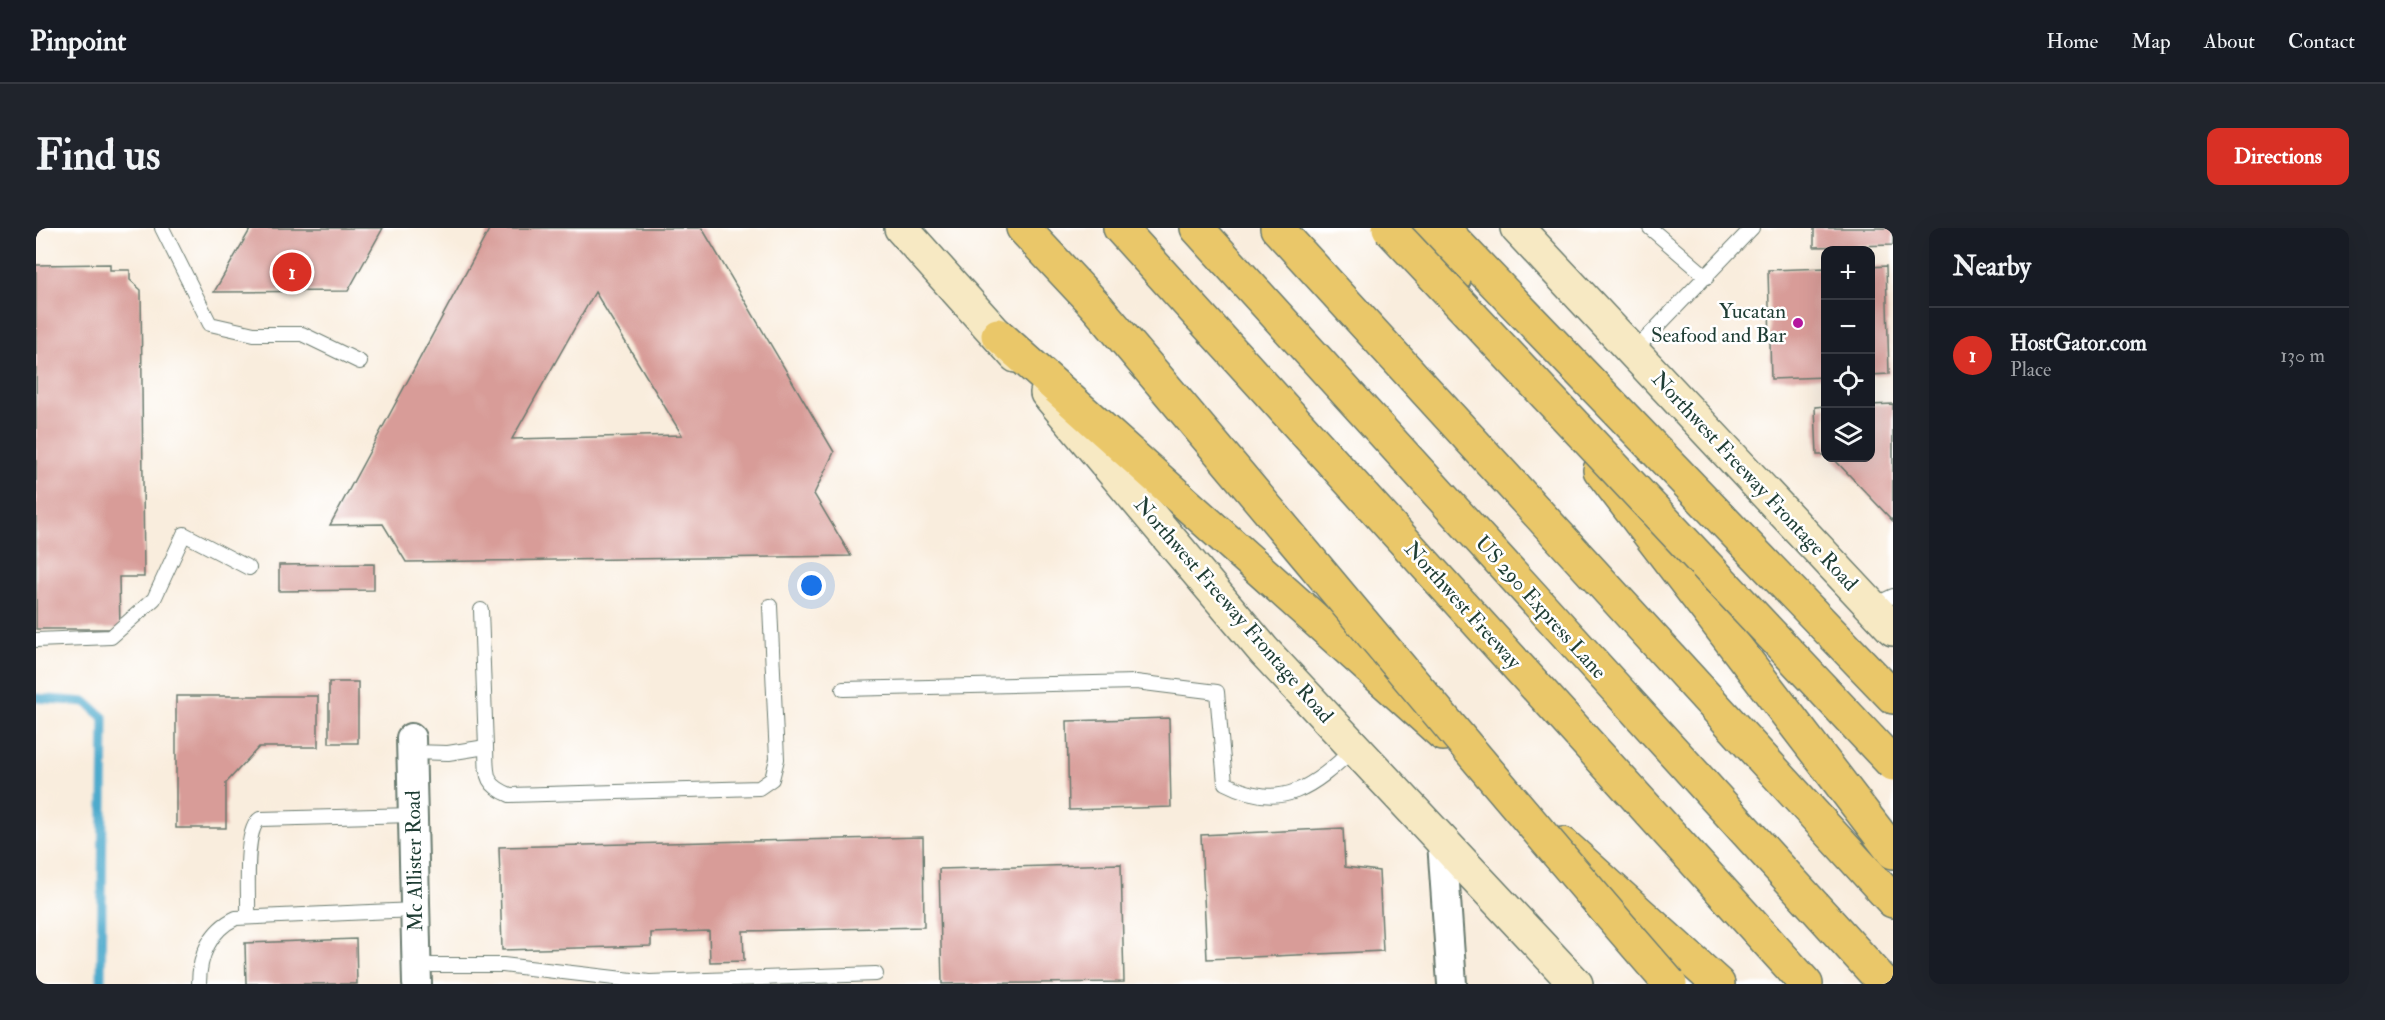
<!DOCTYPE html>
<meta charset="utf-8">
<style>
:root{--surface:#171b24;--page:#20242c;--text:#f1f3f6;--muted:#9ea1a6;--line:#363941;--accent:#d93025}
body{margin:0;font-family:"IM FELL Double Pica",serif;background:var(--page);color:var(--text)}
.controls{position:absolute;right:18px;top:18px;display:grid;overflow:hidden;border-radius:12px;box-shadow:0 6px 24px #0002}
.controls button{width:54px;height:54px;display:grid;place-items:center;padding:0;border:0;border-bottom:2px solid var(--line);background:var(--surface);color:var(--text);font:30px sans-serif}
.you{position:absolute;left:776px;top:358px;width:21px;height:21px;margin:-15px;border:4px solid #fff;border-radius:50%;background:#1a73e8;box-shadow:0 0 0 9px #1a73e833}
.badge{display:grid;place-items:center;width:39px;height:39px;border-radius:50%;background:var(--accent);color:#fff;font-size:20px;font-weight:700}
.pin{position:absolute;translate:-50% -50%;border:3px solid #fff;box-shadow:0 2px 6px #0006}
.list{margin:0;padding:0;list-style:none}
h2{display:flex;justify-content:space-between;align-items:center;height:78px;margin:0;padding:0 24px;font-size:26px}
h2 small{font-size:20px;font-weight:400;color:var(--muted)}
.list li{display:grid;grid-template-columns:39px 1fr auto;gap:18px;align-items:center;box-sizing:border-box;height:96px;padding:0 24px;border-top:2px solid var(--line)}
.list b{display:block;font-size:22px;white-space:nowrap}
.list p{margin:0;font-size:20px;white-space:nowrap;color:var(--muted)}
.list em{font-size:20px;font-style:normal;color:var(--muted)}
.icon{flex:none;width:33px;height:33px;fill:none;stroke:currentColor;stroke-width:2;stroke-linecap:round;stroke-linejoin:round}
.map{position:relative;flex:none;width:1857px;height:756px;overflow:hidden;border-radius:12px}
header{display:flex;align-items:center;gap:36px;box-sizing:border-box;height:84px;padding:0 30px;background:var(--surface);border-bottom:2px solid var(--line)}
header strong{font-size:28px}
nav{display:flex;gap:33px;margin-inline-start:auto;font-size:21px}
.intro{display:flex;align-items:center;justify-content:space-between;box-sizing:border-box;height:144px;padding:0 36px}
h1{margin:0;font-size:42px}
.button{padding:15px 27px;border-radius:12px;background:var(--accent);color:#fff;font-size:21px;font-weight:700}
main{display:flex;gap:36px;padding:0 36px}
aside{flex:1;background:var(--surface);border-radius:12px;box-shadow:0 6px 24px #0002}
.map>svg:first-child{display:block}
</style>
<header>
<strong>Pinpoint</strong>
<nav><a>Home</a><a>Map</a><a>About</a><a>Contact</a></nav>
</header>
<div class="intro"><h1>Find us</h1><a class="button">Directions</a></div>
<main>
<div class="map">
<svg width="1857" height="756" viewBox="0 0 1857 756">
<rect width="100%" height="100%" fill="#fff"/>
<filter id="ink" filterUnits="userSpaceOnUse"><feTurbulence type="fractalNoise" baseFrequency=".0167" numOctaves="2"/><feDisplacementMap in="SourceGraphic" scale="12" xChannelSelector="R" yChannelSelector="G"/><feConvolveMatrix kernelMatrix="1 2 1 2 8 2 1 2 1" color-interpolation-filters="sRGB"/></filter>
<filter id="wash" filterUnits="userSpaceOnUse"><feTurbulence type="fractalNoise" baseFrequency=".008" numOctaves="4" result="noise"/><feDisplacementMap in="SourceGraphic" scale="24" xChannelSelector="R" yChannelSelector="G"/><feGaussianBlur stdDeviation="1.35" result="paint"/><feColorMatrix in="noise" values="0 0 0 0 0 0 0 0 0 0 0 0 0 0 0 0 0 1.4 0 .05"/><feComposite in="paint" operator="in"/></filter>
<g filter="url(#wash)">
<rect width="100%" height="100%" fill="#f9eddd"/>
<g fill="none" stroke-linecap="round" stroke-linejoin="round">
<path stroke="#4eaacc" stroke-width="9" d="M0,470L50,474L68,490L65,756"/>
</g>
<g id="blocks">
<g fill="#d89c98" fill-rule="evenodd">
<path d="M215,0H347L312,63L178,64Z"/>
<path d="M454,0H666L798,224L778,266L815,328L370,334L347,296L294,297ZM559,64L646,207L476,211Z"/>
<path d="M1778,0H1857V17L1778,19Z"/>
<path d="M74,36V42H94V52L105,62L108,349H83L84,401H0V37Z"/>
<path d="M1850,38L1853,146L1834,147V39Z"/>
<path d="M1790,40V149L1735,151L1732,42Z"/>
<path d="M1857,176V293L1797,230H1834V177Z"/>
<path d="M1790,178V227H1781L1779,179Z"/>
<path d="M338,336V362L243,363V337Z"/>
<rect x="293" y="454" width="29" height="61"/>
<path d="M140,468H282V519H223L190,555V600H140Z"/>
<path d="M1133,490L1135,579L1033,582L1031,493Z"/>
<path d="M1307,600L1309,639L1343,643L1347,723L1171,731L1165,607Z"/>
<path d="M887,609L888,699L707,703L708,733L674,734L673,703L615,705V718L466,722L463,619Z"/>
<path d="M1085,636L1088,754L906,756L903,641Z"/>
<path d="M320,711L321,756H210L209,715Z"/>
</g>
</g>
</g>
<g filter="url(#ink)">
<use href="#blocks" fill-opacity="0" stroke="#6b7b6f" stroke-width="1.5"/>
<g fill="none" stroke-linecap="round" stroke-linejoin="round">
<g stroke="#6b7b6f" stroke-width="16">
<g id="service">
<path d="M126,0L174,96L218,106H266L324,134"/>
<path d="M1614,0L1671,49"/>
<path d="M1598,123L1716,0"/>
<path d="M1836,378L1857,368"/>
<path d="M445,382L450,519"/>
<path d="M0,412L75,409L118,371L148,306L213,340"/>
<path d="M807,461L1100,454L1181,464L1189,555C1247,585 1277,558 1320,519"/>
<path d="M376,524L412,525L450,519C451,546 447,556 474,567L723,560L736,551L741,531L734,378"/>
<path d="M212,688C213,667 207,602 224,591L377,587"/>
<path d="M381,737H467L613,754L840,746"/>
<path d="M163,756C163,728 174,702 200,690L379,682"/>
</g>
</g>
<g stroke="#6b7b6f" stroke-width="32">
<g id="minor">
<path d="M375,510L381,756"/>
<path d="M1406,614L1416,756"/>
</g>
</g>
<g stroke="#6b7b6f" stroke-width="36">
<g id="secondary">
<path d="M865,0L980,128"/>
<path d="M1481,0L1857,401"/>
<path d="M1011,165L1228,423L1540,756"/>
</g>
</g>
<g stroke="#6b7b6f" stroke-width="36">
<g id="motorway">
<path d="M987,0L1061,79"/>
<path d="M1084,0L1770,756"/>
<path d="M1161,0L1849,756"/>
<path d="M1241,0L1857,673"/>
<path d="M1378,0L1418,51"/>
<path d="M1406,0L1857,469"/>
<path d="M962,107L1407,506"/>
<path d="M1564,242L1857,624"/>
<path d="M1527,616L1682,756"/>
</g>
</g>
<use href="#service" stroke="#fff" stroke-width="14"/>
<use href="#minor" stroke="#fff" stroke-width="28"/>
<use href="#secondary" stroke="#f7e9c3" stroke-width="33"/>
<use href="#motorway" stroke="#eac769" stroke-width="33"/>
<g stroke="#6b7b6f" stroke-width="36" stroke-linecap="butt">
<g id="motorway-bridge">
<path d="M1353,0L1857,536"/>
<path d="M1061,79C1253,304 1440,534 1634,756"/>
</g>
</g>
<use href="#motorway-bridge" stroke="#eac769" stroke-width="33"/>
</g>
</g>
<circle fill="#b5179e" stroke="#fff" stroke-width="2" cx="1762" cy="95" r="6"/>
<g text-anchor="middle" stroke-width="5" stroke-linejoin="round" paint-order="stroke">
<g font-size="21" fill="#1f3d34" stroke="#fff" text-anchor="end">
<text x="1750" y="90">Yucatan<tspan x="1750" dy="24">Seafood and Bar</tspan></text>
</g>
<g font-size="21" fill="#1f3d34" stroke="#fff">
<text transform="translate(1719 253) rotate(47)" y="7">Northwest Freeway Frontage Road</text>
<text transform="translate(1427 377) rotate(48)" y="7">Northwest Freeway</text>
<text transform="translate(1505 379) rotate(48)" y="7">US 290 Express Lane</text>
<text transform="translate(1198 382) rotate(49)" y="7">Northwest Freeway Frontage Road</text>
<text transform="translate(378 633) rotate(-91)" y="7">Mc Allister Road</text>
</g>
</g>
</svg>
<div class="controls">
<button>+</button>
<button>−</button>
<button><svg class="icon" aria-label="locate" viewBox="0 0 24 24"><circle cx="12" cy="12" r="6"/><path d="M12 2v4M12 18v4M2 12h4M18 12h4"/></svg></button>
<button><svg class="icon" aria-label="layers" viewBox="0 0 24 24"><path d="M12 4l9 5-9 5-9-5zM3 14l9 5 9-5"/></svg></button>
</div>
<div class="you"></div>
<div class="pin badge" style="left:256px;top:44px">1</div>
</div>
<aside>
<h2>Nearby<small></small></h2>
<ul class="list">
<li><span class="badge">1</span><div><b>HostGator.com</b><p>Place</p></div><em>130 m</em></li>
</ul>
</aside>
</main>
